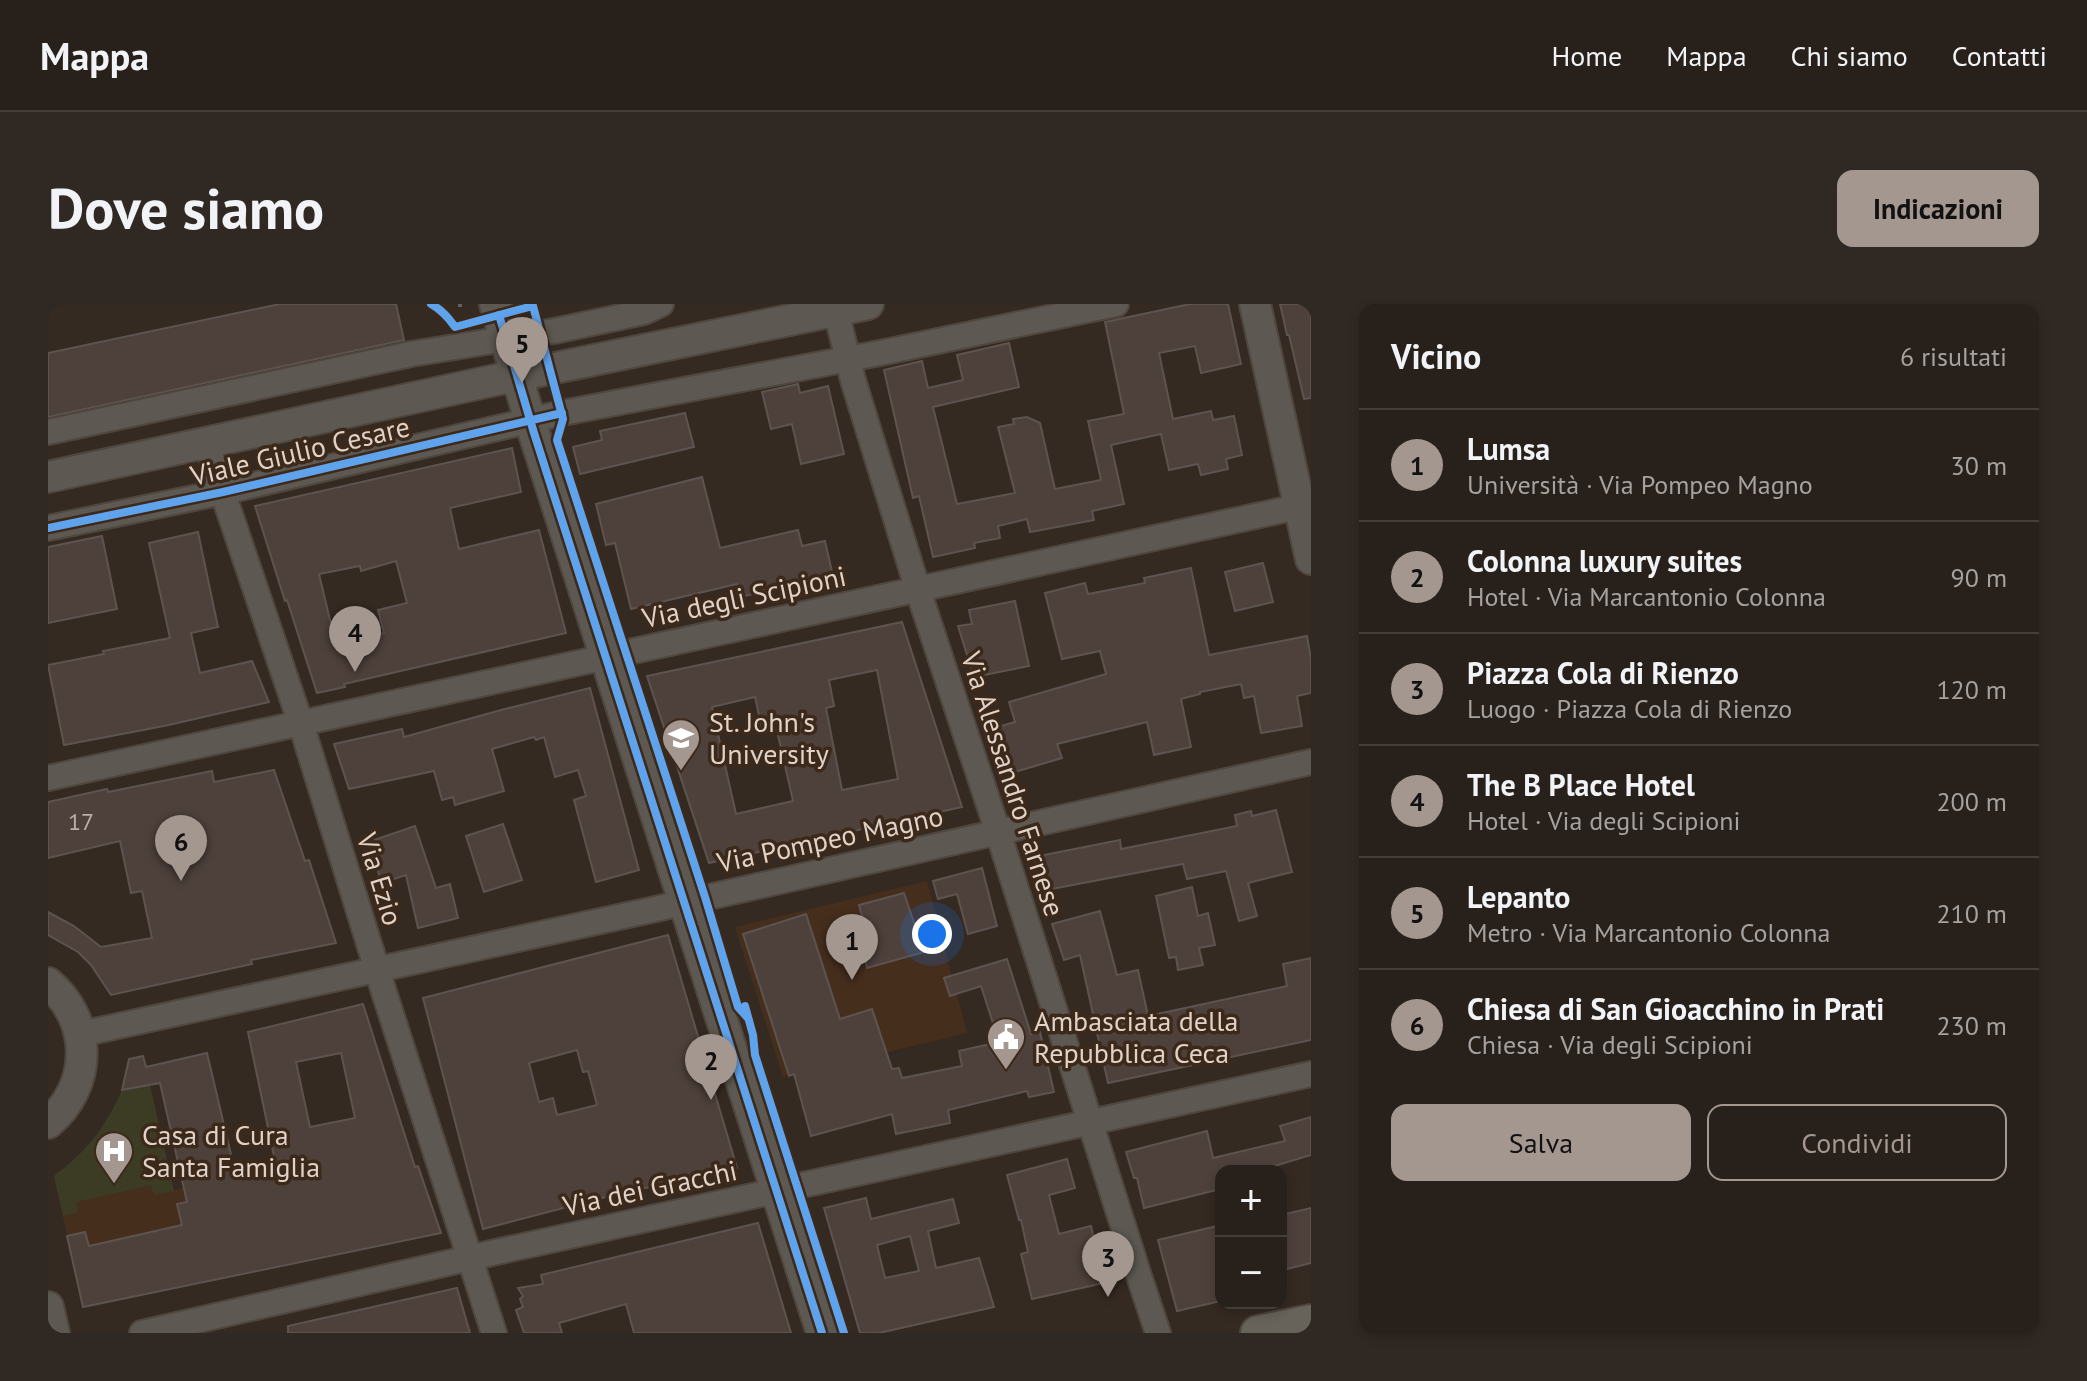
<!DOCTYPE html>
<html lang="it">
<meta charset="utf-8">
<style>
:root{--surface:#28201a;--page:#302823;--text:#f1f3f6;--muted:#a5a3a2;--line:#443e39;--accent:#a4978f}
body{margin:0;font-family:"PT Sans",sans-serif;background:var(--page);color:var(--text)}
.controls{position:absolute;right:24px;bottom:24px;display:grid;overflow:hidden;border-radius:16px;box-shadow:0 4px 12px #0003}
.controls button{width:72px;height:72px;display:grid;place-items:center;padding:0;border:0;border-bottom:2px solid var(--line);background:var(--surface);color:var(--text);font:40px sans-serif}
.you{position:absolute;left:884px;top:630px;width:28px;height:28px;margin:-20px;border:6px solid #fff;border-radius:50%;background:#1a73e8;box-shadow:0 0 0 12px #1a73e833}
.badge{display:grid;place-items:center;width:52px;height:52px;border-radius:50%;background:var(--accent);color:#111;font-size:26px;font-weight:700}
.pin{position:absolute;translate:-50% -66px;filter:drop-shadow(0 2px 4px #0008)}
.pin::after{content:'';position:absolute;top:42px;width:28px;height:24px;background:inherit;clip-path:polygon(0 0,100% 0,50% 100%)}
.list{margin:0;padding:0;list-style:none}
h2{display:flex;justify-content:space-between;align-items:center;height:104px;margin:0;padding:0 32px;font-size:34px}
h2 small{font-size:26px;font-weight:400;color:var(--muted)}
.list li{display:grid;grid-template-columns:52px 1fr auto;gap:24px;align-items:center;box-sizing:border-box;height:112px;padding:0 32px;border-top:2px solid var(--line)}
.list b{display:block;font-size:30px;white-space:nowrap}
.list p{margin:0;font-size:26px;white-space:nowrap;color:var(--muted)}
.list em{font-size:26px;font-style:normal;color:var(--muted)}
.actions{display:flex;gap:16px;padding:24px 32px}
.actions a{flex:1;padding:18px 0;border:2px solid var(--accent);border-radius:16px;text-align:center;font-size:28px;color:var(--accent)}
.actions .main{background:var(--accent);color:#111}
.map{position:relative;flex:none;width:1263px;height:1029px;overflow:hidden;border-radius:16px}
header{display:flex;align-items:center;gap:48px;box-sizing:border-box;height:112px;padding:0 40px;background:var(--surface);border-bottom:2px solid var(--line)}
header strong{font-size:38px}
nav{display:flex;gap:44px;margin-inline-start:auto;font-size:28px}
.intro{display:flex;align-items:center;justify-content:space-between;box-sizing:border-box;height:192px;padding:0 48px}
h1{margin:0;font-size:56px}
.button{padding:20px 36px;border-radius:16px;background:var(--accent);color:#111;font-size:28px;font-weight:700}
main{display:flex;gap:48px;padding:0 48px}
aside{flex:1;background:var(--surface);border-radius:16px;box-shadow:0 4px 12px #0003}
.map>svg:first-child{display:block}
</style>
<header>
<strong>Mappa</strong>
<nav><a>Home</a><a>Mappa</a><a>Chi siamo</a><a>Contatti</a></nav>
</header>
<div class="intro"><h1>Dove siamo</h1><a class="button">Indicazioni</a></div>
<main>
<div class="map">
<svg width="1263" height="1029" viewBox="0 0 1263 1029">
<rect width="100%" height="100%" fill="#352a22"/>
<g fill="#462e1d">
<path d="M879,577L919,729L735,773L687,623Z"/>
<path d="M95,752L126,886L176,876L195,970L35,1003L6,872L27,856L47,835L63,811L74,786L81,755Z"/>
</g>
<path fill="#3c3c24" d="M102,781L126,887L106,891L103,881L28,898L30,908L15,912L6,872C39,847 57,824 74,786Z"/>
<g fill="#4e413c" stroke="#5d534f" stroke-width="2" fill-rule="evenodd">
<path d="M232,0H348L356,36L0,113V49Z"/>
<path d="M1142,0H1180L1193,60L1153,69L1147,42L1111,49L1125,115L1163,107L1165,116L1186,112L1194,151L1178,155L1180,165L1153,171L1150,160L1121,166L1113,130L1063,141L1076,200L1044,207L1046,216L1004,224L982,228L979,215L950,222L952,234L926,239L927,244L885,253L871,192L865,194L836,66L874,57L880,84L915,76L909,51L961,39L971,83L885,103L909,200L967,189L950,123L966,120L965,115L979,113L992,119L1007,185L1053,176L1040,117L1076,110L1057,18Z"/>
<path d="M1232,0H1263V94L1256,95L1241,31H1239Z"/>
<path d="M750,80L752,89L780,82L796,150L753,160L744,120L723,125L714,88Z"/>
<path d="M637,109L646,143L532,170L525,143L554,136L552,127Z"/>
<path d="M464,144L473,188L402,204L411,245L491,226L518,329L296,380L297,383L269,389L239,296L237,297L207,202ZM348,257L359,299L330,306L336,329L288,341L271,270L312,262L313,267Z"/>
<path d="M654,173L672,244L750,226L754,242L777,237L785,272L692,293L689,280L583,305L567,239L558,241L548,200Z"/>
<path d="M150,228L170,323L143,329L152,369L204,357L221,398L116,422L16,441L0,361L56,350L55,347L122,334L101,239Z"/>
<path d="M54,232L69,305L0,319V243Z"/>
<path d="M1215,259L1225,298L1187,307L1177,268Z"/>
<path d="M1143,264L1161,351L1259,332L1263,355V389L1249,392L1254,422L1213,429L1206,392L1196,394L1193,380L1152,388V390L1133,395L1143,443L1106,451L1099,418L1009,440L1014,454L960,470L946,424L967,418L961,398L1058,370L1052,347L1014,355L997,289L1037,279L1040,290L1097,279L1096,274Z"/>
<path d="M967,297L981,362L926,373L910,322L924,320L921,306Z"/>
<path d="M854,318L914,503L661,559L599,372ZM829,366L850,475L794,486L778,404L786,402L781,376ZM707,393L713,421L727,418L745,497L688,510L664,403Z"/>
<path d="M542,384L591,566L548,578L526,496L538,492L530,466L507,473L496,433L488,436L486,433L444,445L456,487L407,501L405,493L394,496L386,467L301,485L286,440L354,425L356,433L453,406Z"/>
<path d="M226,466L257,557L261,556L288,639L203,656L204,660L63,691L43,661L30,648L0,631V608L26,622L53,643L104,634L94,587L83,589L72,537L0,554V498L59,485L60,488L164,467L166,478Z"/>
<path d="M1228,506L1244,568L1200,579L1209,612L1191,617L1178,567L1139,575L1135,560L993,587L986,553L1072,536L1073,545L1189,522L1187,511L1203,507L1204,512Z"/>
<path d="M455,520L474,576L436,588L418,532Z"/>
<path d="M367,522L388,584L402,580L410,614L370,624L358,571L334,579L320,538Z"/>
<path d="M934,564L949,622L920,630L909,590L890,595L885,577Z"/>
<path d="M1144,583L1150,612L1160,609L1167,641L1151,644L1155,661L1130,666L1128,653L1121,654L1108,592Z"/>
<path d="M856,589L876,648L819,664L810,617L815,616L811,601Z"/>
<path d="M1052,607L1069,671L1090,666L1100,712L1239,682L1235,660L1263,654V736L1060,779L1032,651L1016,656L1004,620Z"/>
<path d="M758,610L792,715L824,705L844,765L851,764L854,774L914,762L911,747L951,738L933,682L902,692L896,674L959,655L983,730L992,728L1006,788L981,793L979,787L900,806L902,819L848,830L844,810L763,832L746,770L741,772L695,630Z"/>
<path d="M620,631L689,864L565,891L435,925L375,694ZM529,746L535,768L540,767L549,801L509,811L505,794L491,798L481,759Z"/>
<path d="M315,700L367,863L370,862L393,929L35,1003L19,932L37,928L41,942L134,921L129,900L139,898L112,779L74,786L81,755L95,752L98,763L159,749L189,876L229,867L200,728ZM293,749L307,814L262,823L248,758Z"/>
<path d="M1263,813V851L1223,863L1224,867H1173V885L1096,904L1089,874H1086L1078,848L1159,827L1165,854L1237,837L1232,822Z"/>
<path d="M1019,855L1027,884L1001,891L1011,930L1043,922L1056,979L984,995L973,950L980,948L973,916H971L959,871Z"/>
<path d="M818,894L823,915L905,895L911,919L880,927L888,964L931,954L946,1003L831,1029H812L776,904ZM862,932L871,967L837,974L829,941Z"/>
<path d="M1263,904V959L1239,965L1236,954H1233V911Z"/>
<path d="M710,919L743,1029H586L578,1000L511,1019L514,1029H476L468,1006L475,1003L472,995L475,992L470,984L495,980L493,971Z"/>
<path d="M1173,921V997L1129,1007L1110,936Z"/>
<path d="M409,984L422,1029H240V1022Z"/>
</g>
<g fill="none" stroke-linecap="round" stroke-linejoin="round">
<g stroke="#4f463e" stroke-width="28">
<g id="minor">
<path d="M788,7L805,76L870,286L950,528L1090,969L1110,1029"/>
<path d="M0,128L363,50L506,27L596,8L613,0"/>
<path d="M158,139L253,420L336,688L446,1029"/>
<path d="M0,224L175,188L514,109L837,48L1068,0"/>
<path d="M0,474L1263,200"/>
<path d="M33,730L603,606L1263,458"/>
<path d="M94,1029L448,948L1263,770"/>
</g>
</g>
<g stroke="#4f463e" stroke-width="34">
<g id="tertiary">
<path d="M447,0L486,129L774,1029"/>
<path d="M1207,0L1263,255"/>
<path d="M0,173L443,77L820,0"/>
<path d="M0,679C45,716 45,782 0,819"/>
<path d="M0,1003L6,1029"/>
</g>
</g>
<g stroke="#4f463e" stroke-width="38">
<path id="secondary" d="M1210,1029L1263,1018"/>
</g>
<path stroke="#67625d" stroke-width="4" stroke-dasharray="6 4" stroke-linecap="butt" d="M412,0V3"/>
<use href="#minor" stroke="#5d5952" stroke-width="24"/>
<use href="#tertiary" stroke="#5d5952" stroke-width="30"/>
<use href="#secondary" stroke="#67625a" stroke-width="34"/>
<g stroke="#3d291a" stroke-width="13">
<g id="cycleway">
<path d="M383,0C394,6 400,13 407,23L485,2L515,115L509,136L657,593L690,703L699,713"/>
<path d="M451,11L486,129L774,1029"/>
<path d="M0,224L175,188L514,109"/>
<path d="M697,702L705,731L707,751L796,1029"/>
</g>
</g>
<use href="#cycleway" stroke="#60a3ed" stroke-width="8"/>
</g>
<defs>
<g id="university-pin" transform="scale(2)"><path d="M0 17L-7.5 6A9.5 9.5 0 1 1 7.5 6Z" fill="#a4978f" stroke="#3d291a"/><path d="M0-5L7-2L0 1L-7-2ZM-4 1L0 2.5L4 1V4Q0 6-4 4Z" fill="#fff"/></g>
<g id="civic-pin" transform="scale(2)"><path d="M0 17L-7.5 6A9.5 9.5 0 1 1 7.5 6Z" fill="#a4978f" stroke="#3d291a"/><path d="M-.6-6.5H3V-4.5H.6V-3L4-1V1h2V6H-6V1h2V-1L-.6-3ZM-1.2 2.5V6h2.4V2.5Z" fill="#fff"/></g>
<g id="hospital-pin" transform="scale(2)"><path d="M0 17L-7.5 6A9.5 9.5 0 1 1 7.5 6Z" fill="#a4978f" stroke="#3d291a"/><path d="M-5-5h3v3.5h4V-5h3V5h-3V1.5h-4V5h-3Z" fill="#fff"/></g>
</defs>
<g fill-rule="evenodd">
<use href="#university-pin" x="633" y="434"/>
<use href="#civic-pin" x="958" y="733"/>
<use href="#hospital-pin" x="66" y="847"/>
</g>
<g text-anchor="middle" stroke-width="7" stroke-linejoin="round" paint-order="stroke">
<g font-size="24" fill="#bbaea6">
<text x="33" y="526">17</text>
</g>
<g font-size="28" fill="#dfd2c9" stroke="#3d291a">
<text transform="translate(252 147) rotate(-13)" y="10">Viale Giulio Cesare</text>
<text transform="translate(696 293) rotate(-12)" y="10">Via degli Scipioni</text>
<text transform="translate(965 480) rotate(72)" y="10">Via Alessandro Farnese</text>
<text transform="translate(782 535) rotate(-12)" y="10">Via Pompeo Magno</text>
<text transform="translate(332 575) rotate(73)" y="10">Via Ezio</text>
<text transform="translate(602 884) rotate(-12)" y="10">Via dei Gracchi</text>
</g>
<g font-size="28" fill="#dfd2c9" stroke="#3d291a" text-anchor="start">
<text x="661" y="428">St. John's<tspan x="661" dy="32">University</tspan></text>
<text x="986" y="727">Ambasciata della<tspan x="986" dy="32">Repubblica Ceca</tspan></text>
<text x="94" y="841">Casa di Cura<tspan x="94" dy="32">Santa Famiglia</tspan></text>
</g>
</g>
</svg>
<div class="controls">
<button>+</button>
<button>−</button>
</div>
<div class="you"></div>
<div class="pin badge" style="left:804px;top:676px">1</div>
<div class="pin badge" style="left:663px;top:796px">2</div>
<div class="pin badge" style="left:1060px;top:993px">3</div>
<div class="pin badge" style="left:307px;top:368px">4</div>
<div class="pin badge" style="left:474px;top:79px">5</div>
<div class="pin badge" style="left:133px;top:577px">6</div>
</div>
<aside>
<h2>Vicino<small>6 risultati</small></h2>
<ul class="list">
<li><span class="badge">1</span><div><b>Lumsa</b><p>Università · Via Pompeo Magno</p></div><em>30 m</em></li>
<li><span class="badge">2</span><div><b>Colonna luxury suites</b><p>Hotel · Via Marcantonio Colonna</p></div><em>90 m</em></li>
<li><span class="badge">3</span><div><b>Piazza Cola di Rienzo</b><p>Luogo · Piazza Cola di Rienzo</p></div><em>120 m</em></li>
<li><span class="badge">4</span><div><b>The B Place Hotel</b><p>Hotel · Via degli Scipioni</p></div><em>200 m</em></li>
<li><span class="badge">5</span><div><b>Lepanto</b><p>Metro · Via Marcantonio Colonna</p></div><em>210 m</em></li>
<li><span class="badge">6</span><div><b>Chiesa di San Gioacchino in Prati</b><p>Chiesa · Via degli Scipioni</p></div><em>230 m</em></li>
</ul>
<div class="actions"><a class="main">Salva</a><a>Condividi</a></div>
</aside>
</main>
